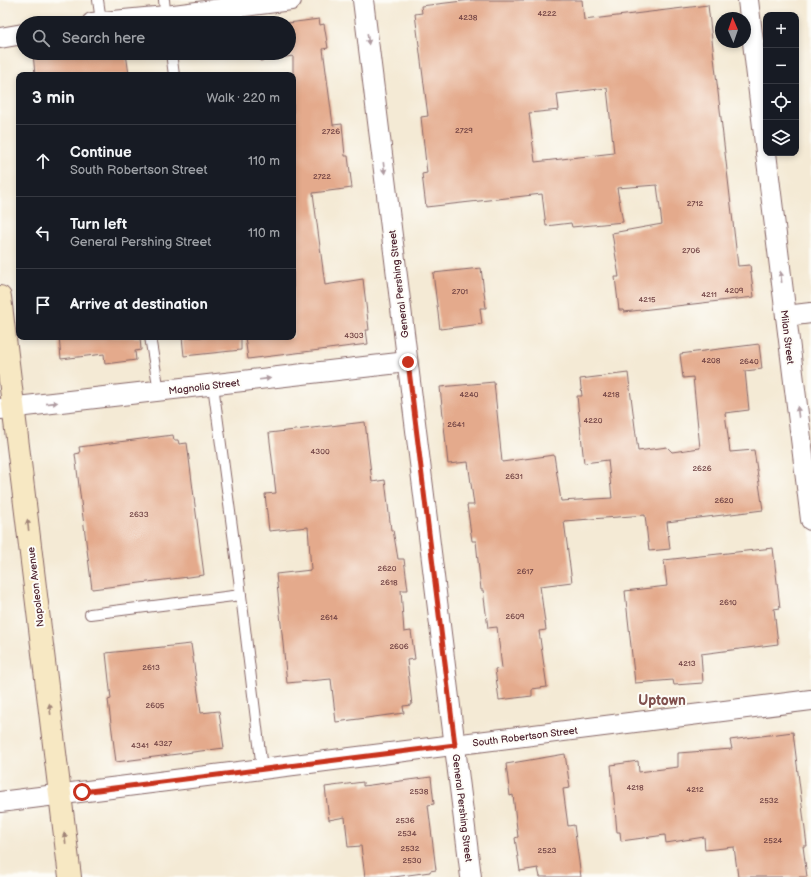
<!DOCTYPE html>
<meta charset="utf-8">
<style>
:root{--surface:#171b24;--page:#20242c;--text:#f1f3f6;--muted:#9ea1a6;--line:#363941}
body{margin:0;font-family:"Balsamiq Sans",sans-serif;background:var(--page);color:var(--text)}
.controls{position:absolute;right:12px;top:12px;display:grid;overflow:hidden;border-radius:8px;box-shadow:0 2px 6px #0003}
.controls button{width:36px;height:36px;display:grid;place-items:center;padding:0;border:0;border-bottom:1px solid var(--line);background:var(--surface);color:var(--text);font:20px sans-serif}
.compass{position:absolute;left:715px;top:12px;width:36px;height:36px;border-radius:50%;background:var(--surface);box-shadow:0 2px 6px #0003;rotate:358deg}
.stop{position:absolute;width:12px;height:12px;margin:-9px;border:3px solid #c8321e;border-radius:50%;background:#fff}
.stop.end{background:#c8321e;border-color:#fff;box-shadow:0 1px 4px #0008}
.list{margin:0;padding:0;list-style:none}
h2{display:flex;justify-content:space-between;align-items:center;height:52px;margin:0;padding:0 16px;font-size:17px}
h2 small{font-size:13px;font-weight:400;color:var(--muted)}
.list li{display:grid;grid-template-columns:26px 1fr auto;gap:12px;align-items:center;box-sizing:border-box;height:72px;padding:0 16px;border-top:1px solid var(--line)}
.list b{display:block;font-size:15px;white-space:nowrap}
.list p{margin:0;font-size:13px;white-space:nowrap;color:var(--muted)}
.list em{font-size:13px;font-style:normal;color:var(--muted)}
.icon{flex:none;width:22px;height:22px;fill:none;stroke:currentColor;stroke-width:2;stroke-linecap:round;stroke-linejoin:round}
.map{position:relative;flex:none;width:811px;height:877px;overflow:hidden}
.search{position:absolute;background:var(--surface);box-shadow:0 2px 6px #0003;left:16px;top:16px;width:280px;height:44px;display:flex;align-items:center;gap:10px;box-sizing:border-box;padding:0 14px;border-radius:22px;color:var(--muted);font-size:15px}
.panel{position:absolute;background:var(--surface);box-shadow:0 2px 6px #0003;left:16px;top:72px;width:280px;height:268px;border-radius:8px}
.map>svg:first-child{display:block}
</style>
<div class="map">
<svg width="811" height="877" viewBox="0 0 811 877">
<rect width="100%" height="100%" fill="#fdfcf7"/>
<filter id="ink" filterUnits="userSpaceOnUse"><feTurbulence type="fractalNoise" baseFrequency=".025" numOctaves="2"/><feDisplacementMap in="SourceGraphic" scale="8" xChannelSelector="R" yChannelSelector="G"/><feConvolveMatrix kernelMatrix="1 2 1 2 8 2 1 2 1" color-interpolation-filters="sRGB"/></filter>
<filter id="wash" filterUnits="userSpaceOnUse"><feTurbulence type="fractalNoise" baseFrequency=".012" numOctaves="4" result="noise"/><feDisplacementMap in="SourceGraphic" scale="16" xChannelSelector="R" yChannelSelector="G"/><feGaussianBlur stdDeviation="0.9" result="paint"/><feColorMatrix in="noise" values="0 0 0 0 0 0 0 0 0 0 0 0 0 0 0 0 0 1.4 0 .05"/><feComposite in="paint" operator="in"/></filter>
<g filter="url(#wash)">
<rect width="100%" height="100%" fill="#f4ead5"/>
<g id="blocks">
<g fill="#e4aa8c" fill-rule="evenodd">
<path d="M471,0H582L584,20L708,5L738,266L750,265L754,297L624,312L623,310H619L615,277H619L612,233L662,224L657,185L617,188L623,222L572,227L571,223L546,226L542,194L426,207L422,174L427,173L421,117L428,116L415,14L422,13L421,6ZM607,88L614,153L535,162L529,113L559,110L557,94Z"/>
<path d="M319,19L320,25L324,24L328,48L323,49L333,125L342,124L345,156H348L352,188L313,193L325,285L363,279L369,330H366L368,344L248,359L245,337H293V56L260,61L258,53H289V23H288Z"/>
<path d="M33,53H126L129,75H35Z"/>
<path d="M481,268L486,308H480L482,324L440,329L433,273Z"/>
<path d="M59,337H140L141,350L135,351L136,360L105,364L104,354L61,359Z"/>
<path d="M182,337H241V350L184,356Z"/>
<path d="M759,344L762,369L745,371L749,410L725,413L730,452L754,450L763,510L667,522L670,549L649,551L645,515L564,521L572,582L540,586L546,630L539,631L547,687L532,689V696L499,700L495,669L502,668L497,627L488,628L483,590H481L476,541H472L467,505H474L468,462L448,464L440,387L494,382L502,462L554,455L561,501L612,498L608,460L584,463L577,396H582L580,379L628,373L638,451L667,447L672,452L700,448L693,377L683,378L680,354Z"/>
<path d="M365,422L372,482L385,480L391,530H393L398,559H404L408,590H401L404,632L411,631L415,659L407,660L412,705L403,706L404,713L336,722L331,679L287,683L276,574L311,570L308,527L269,531L265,494L276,493L269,433Z"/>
<path d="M173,435L174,440H178L179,444L187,443L204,575L92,589L75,454L80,453L79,447Z"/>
<path d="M773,548L780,608L774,609L778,644L701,654L703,683L674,685L673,680L635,683L625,591L667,586L664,560Z"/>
<path d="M191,644L201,713L219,711L224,748L116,762L108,700L111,699L106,653Z"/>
<path d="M793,732L807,846H803L807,877H738L734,847L705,850L704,837L666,843L665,835L621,841L620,832H617L611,765L638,761L639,772L678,767V753L732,749L730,740Z"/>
<path d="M565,754L570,788L563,789L568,826L574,825L581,877H540L538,868L520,871L515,838L518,837L513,795L510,796L506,764Z"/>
<path d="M431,777L434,804L428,805L436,870L430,871V872L394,877H365L361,846L348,847L345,817L329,820L325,787L363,782V786Z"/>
</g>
</g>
</g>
<g filter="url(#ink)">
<use href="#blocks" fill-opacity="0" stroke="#866666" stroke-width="1"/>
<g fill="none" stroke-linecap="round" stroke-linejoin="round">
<g stroke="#866666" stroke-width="12">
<g id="lane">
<path d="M98,0L101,21"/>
<path d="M164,0L166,20"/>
<path d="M171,53L174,75"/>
<path d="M150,337L159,391"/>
<path d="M213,385L239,579L262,769"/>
<path d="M90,614L241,595"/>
</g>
</g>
<g stroke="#866666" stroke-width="22">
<g id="street">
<path d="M363,0L471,877"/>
<path d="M748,0L766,152"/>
<path d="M92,23L166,16L291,0"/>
<path d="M0,38L23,34"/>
<path d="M766,153L811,520"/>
<path d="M786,316L811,313"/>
<path d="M0,409L407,362"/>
<path d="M0,802L811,700"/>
</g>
</g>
<g stroke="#866666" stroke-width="24">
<path id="secondary" d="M0,297L70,877"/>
</g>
<use href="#lane" stroke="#fff" stroke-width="10"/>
<use href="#street" stroke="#fff" stroke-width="20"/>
<use href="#secondary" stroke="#f7e8c3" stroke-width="22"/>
</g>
<defs><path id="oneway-solid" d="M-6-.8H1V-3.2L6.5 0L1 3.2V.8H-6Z"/></defs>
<g fill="#ae9aa0">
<use href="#oneway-solid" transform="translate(368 39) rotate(83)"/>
<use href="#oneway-solid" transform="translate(384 168) rotate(83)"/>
<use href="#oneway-solid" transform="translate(781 277) rotate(-97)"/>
<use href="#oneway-solid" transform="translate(265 379) rotate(-7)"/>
<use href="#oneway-solid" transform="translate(52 403) rotate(-6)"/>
<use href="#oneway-solid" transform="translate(798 412) rotate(-97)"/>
</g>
<g fill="#a08477">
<use href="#oneway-solid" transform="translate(28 525) rotate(-97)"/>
<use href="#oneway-solid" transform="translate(50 709) rotate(-97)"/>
<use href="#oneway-solid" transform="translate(65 838) rotate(-97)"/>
</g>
</g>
<g fill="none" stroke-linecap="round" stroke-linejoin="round" filter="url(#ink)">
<path stroke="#c8321e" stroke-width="5" d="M82,792L455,745L408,362"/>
</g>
<g text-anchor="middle" stroke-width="4" stroke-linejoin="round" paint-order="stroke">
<g font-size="8" fill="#704243">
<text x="547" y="16">4222</text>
<text x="468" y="20">4238</text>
<text x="464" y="133">2729</text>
<text x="331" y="134">2726</text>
<text x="322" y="179">2722</text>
<text x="695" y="206">2712</text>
<text x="691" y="253">2706</text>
<text x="734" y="293">4209</text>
<text x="460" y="294">2701</text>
<text x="709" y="297">4211</text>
<text x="647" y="302">4215</text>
<text x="354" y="338">4303</text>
<text x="711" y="363">4208</text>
<text x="749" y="364">2640</text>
<text x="469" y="397">4240</text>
<text x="611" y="397">4218</text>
<text x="593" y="423">4220</text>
<text x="456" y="427">2641</text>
<text x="320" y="454">4300</text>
<text x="702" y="471">2626</text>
<text x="514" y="479">2631</text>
<text x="724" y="503">2620</text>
<text x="139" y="517">2633</text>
<text x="387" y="571">2620</text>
<text x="525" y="574">2617</text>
<text x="389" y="585">2618</text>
<text x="728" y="605">2610</text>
<text x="515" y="619">2609</text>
<text x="329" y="620">2614</text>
<text x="399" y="649">2606</text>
<text x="687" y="666">4213</text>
<text x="151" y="670">2613</text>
<text x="155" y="708">2605</text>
<text x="163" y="746">4327</text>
<text x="140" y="748">4341</text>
<text x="635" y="790">4218</text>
<text x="695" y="792">4212</text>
<text x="419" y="794">2538</text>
<text x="769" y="803">2532</text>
<text x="405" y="823">2536</text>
<text x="407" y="836">2534</text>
<text x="773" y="843">2524</text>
<text x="410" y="851">2532</text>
<text x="547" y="853">2523</text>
<text x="412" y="863">2530</text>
</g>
<g font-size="10" fill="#4a1f2b" stroke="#fdfcf7">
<text transform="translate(398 284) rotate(-97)" y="4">General Pershing Street</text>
<text transform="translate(788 337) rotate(83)" y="4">Milan Street</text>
<text transform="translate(204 386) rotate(-7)" y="4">Magnolia Street</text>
<text transform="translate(35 587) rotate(-97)" y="4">Napoleon Avenue</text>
<text transform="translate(525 736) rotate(-7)" y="4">South Robertson Street</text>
<text transform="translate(463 808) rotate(83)" y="4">General Pershing Street</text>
</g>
<g font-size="14" font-weight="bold" fill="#80504d" stroke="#fdfcf7">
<text x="662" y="705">Uptown</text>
</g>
</g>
</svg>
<div class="controls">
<button>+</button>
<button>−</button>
<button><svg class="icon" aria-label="locate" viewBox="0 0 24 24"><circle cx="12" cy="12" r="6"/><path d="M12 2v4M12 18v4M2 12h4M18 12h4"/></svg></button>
<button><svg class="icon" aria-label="layers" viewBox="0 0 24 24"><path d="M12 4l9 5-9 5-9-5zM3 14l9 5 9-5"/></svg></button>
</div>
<svg class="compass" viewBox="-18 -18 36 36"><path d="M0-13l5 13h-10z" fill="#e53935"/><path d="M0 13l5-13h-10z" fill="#9ea1a6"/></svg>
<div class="stop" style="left:82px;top:792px"></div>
<div class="stop end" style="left:408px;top:362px"></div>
<div class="search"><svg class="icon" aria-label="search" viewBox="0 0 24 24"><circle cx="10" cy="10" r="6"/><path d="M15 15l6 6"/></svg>Search here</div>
<section class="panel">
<h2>3 min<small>Walk · 220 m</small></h2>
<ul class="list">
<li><svg class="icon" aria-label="ahead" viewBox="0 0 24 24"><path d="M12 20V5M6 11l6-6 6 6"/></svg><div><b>Continue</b><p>South Robertson Street</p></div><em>110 m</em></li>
<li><svg class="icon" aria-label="left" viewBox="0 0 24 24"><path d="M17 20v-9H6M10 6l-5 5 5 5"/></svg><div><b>Turn left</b><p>General Pershing Street</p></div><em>110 m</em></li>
<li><svg class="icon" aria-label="arrive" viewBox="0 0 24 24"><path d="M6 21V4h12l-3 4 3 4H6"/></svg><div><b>Arrive at destination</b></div></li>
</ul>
</section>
</div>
